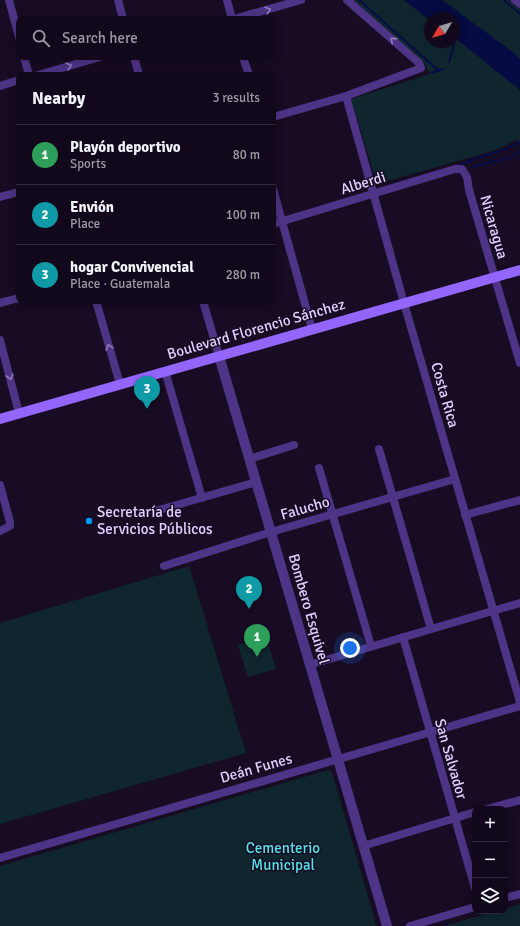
<!DOCTYPE html>
<meta charset="utf-8">
<style>
:root{--surface:#11091b;--page:#1e1728;--text:#f1f3f6;--muted:#9c9aa3;--line:#302a3a;--accent:#1a73e8}
body{margin:0;font-family:Signika,sans-serif;background:var(--page);color:var(--text)}
.controls{position:absolute;right:12px;bottom:12px;display:grid;overflow:hidden;border-radius:8px;box-shadow:0 2px 10px #0003}
.controls button{width:36px;height:36px;display:grid;place-items:center;padding:0;border:0;border-bottom:1px solid var(--line);background:var(--surface);color:var(--text);font:20px sans-serif}
.compass{position:absolute;left:424px;top:12px;width:36px;height:36px;border-radius:50%;background:var(--surface);box-shadow:0 2px 10px #0003;rotate:232deg}
.you{position:absolute;left:350px;top:648px;width:14px;height:14px;margin:-10px;border:3px solid #fff;border-radius:50%;background:#1a73e8;box-shadow:0 0 0 6px #1a73e833}
.badge{display:grid;place-items:center;width:26px;height:26px;border-radius:50%;background:var(--accent);color:#fff;font-size:13px;font-weight:700}
.pin{position:absolute;translate:-50% -33px;filter:drop-shadow(0 1px 2px #0008)}
.pin::after{content:'';position:absolute;top:21px;width:14px;height:12px;background:inherit;clip-path:polygon(0 0,100% 0,50% 100%)}
.list{margin:0;padding:0;list-style:none}
h2{display:flex;justify-content:space-between;align-items:center;height:52px;margin:0;padding:0 16px;font-size:17px}
h2 small{font-size:13px;font-weight:400;color:var(--muted)}
.list li{display:grid;grid-template-columns:26px 1fr auto;gap:12px;align-items:center;box-sizing:border-box;height:60px;padding:0 16px;border-top:1px solid var(--line)}
.list b{display:block;font-size:15px;white-space:nowrap}
.list p{margin:0;font-size:13px;white-space:nowrap;color:var(--muted)}
.list em{font-size:13px;font-style:normal;color:var(--muted)}
.icon{flex:none;width:22px;height:22px;fill:none;stroke:currentColor;stroke-width:2;stroke-linecap:round;stroke-linejoin:round}
.map{position:relative;flex:none;width:520px;height:926px;overflow:hidden}
.search{position:absolute;background:var(--surface);box-shadow:0 2px 10px #0003;left:16px;top:16px;width:260px;height:44px;display:flex;align-items:center;gap:10px;box-sizing:border-box;padding:0 14px;border-radius:8px;color:var(--muted);font-size:15px}
.panel{position:absolute;background:var(--surface);box-shadow:0 2px 10px #0003;left:16px;top:72px;width:260px;height:232px;border-radius:8px}
.map>svg:first-child{display:block}
</style>
<div class="map">
<svg width="520" height="926" viewBox="0 0 520 926">
<rect width="100%" height="100%" fill="#170c24"/>
<g fill="#0f262e">
<path d="M353,0H404L430,20V42H452L454,44L456,40H458L520,90V144L516,140L496,150L377,184L351,99L430,74L424,63Z"/>
<path d="M442,0H509L520,9V59Z"/>
<path d="M189,566L246,753L0,824V623Z"/>
<path d="M266,637L276,669L248,677L238,645Z"/>
<path d="M328,770L332,772L376,924L375,926H0V866Z"/>
<path d="M520,904V926H444L496,911H505V909Z"/>
</g>
<path fill="#060b43" d="M404,0H442L514,53L520,59V90L458,40H456L455,44L453,43L454,18H430V20Z"/>
<g fill="none" stroke-linecap="round" stroke-linejoin="round">
<g stroke="#060b43" stroke-width="2">
<path d="M359,0L439,71"/>
<path d="M504,0L520,14"/>
<path d="M449,62L454,44"/>
<path d="M431,73L443,69"/>
<path d="M460,164L511,147L520,142"/>
<path d="M472,167L511,157L520,151"/>
</g>
<g stroke="#4e3486" stroke-width="8">
<path d="M9,0L19,37"/>
<path d="M118,0L123,19"/>
<path d="M227,0L232,19"/>
<path d="M515,0L520,4"/>
<path d="M234,19L301,0"/>
<path d="M24,57L29,75"/>
<path d="M134,57L139,75"/>
<path d="M243,57L249,75"/>
<path d="M38,75L100,57"/>
<path d="M0,86L19,80"/>
<path d="M346,96L404,303L520,702"/>
<path d="M273,117L346,96L421,68L419,63L347,0"/>
<path d="M273,189L312,329"/>
<path d="M0,197L19,192"/>
<path d="M273,224L455,169H462L467,177L469,190L520,363"/>
<path d="M96,301L120,384"/>
<path d="M203,301L219,356"/>
<path d="M0,303L19,298"/>
<path d="M0,340L19,413"/>
<path d="M165,371L202,498"/>
<path d="M379,449L431,629"/>
<path d="M249,459L294,445"/>
<path d="M319,468L371,646"/>
<path d="M0,485L10,522V526L0,531"/>
<path d="M159,510L256,482"/>
<path d="M465,515L520,500"/>
<path d="M164,566L271,532L455,479"/>
<path d="M403,637L475,888"/>
<path d="M309,665L520,603"/>
<path d="M487,809L520,800"/>
<path d="M363,846L475,812"/>
<path d="M0,858L520,706"/>
<path d="M505,898L520,894"/>
<path d="M410,926L475,907"/>
</g>
<path stroke="#4e3486" stroke-width="10" d="M219,356L387,926"/>
<path stroke="#9566ff" stroke-width="10" d="M0,419L520,270"/>
</g>
<defs><path id="oneway-chevron" d="M-2-3.5L2.5 0L-2 3.5" fill="none" stroke-width="1.6" stroke-linecap="round" stroke-linejoin="round"/></defs>
<g stroke="#917abc">
<use href="#oneway-chevron" transform="translate(268 10) rotate(-16)"/>
<use href="#oneway-chevron" transform="translate(393 40) rotate(-139)"/>
<use href="#oneway-chevron" transform="translate(69 66) rotate(-16)"/>
<use href="#oneway-chevron" transform="translate(109 347) rotate(-106)"/>
<use href="#oneway-chevron" transform="translate(10 377) rotate(75)"/>
</g>
<circle fill="#009afa" stroke="#170c24" stroke-width="1.5" cx="89" cy="521" r="4"/>
<g text-anchor="middle" stroke-width="3" stroke-linejoin="round" paint-order="stroke">
<g font-size="15" fill="#e2cfff" stroke="#170c24">
<text transform="translate(363 183) rotate(-17)" y="5">Alberdi</text>
<text transform="translate(494 227) rotate(74)" y="5">Nicaragua</text>
<text transform="translate(256 329) rotate(-16)" y="5">Boulevard Florencio Sánchez</text>
<text transform="translate(445 395) rotate(74)" y="5">Costa Rica</text>
<text transform="translate(305 508) rotate(-16)" y="5">Falucho</text>
<text transform="translate(309 609) rotate(74)" y="5">Bombero Esquivel</text>
<text transform="translate(451 759) rotate(74)" y="5">San Salvador</text>
<text transform="translate(256 768) rotate(-16)" y="5">Deán Funes</text>
</g>
<g font-size="15" fill="#e2cfff" stroke="#170c24" text-anchor="start">
<text x="97" y="517">Secretaría de<tspan x="97" dy="17">Servicios Públicos</tspan></text>
</g>
<g font-size="15" fill="#52e3e8" stroke="#170c24">
<text x="283" y="853">Cementerio<tspan x="283" dy="17">Municipal</tspan></text>
</g>
</g>
</svg>
<div class="controls">
<button>+</button>
<button>−</button>
<button><svg class="icon" aria-label="layers" viewBox="0 0 24 24"><path d="M12 4l9 5-9 5-9-5zM3 14l9 5 9-5"/></svg></button>
</div>
<svg class="compass" viewBox="-18 -18 36 36"><path d="M0-13l5 13h-10z" fill="#e53935"/><path d="M0 13l5-13h-10z" fill="#9c9aa3"/></svg>
<div class="you"></div>
<div class="pin badge" style="left:257px;top:657px;background:#2e9e5b">1</div>
<div class="pin badge" style="left:249px;top:609px;background:#0f9aa8">2</div>
<div class="pin badge" style="left:147px;top:409px;background:#0f9aa8">3</div>
<div class="search"><svg class="icon" aria-label="search" viewBox="0 0 24 24"><circle cx="10" cy="10" r="6"/><path d="M15 15l6 6"/></svg>Search here</div>
<section class="panel">
<h2>Nearby<small>3 results</small></h2>
<ul class="list">
<li><span class="badge" style="background:#2e9e5b">1</span><div><b>Playón deportivo</b><p>Sports</p></div><em>80 m</em></li>
<li><span class="badge" style="background:#0f9aa8">2</span><div><b>Envión</b><p>Place</p></div><em>100 m</em></li>
<li><span class="badge" style="background:#0f9aa8">3</span><div><b>hogar Convivencial</b><p>Place · Guatemala</p></div><em>280 m</em></li>
</ul>
</section>
</div>
